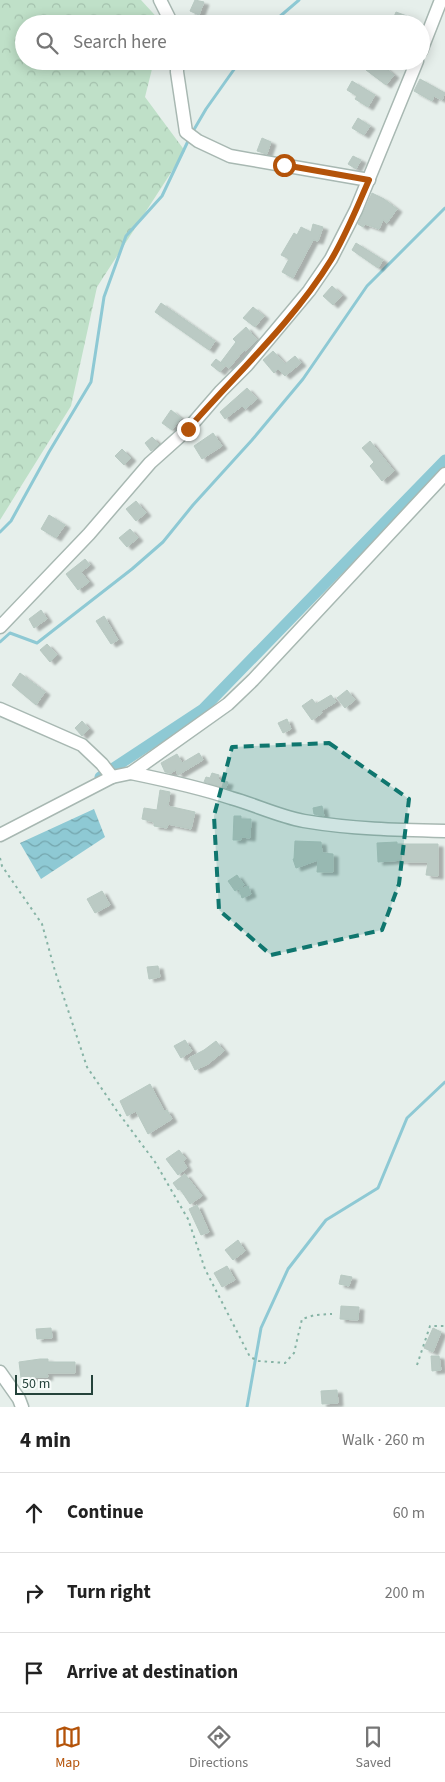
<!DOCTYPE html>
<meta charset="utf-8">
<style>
:root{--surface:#fff;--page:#f6f6f6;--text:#222;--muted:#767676;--line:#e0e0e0;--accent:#b45309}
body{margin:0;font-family:"Source Sans 3",sans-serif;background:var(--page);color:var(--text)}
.scale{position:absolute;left:15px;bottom:12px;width:78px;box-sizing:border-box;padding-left:5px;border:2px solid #24423a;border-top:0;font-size:14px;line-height:18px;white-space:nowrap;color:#24423a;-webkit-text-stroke:4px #f7fbf9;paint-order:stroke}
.stop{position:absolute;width:15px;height:15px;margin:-11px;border:4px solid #b45309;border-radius:50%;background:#fff}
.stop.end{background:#b45309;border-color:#fff;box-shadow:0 1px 5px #0008}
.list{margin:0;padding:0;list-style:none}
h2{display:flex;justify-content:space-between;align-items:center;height:65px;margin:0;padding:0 20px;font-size:21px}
h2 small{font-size:16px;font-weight:400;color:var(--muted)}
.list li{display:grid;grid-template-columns:32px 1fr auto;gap:15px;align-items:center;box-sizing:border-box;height:80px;padding:0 20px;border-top:1px solid var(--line)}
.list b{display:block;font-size:19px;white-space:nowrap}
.list em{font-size:16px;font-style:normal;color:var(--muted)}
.icon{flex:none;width:28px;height:28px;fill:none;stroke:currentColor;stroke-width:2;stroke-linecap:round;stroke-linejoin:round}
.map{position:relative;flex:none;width:445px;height:1407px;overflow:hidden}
.search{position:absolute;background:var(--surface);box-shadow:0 2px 12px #0003;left:15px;right:15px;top:15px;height:55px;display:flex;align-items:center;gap:12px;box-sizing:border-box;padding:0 18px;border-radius:28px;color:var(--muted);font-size:19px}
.sheet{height:305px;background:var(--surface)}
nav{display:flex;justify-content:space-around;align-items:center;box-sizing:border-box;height:70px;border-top:1px solid var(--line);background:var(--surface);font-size:14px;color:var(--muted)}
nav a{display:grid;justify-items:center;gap:2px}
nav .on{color:var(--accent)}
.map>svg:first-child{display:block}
</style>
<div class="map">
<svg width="445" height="1407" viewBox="0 0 445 1407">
<defs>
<pattern id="forest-crowns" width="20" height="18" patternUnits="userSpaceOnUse" patternTransform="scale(1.25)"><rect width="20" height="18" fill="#bfe0c8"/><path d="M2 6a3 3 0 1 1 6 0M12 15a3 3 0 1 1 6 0" fill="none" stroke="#a4c1ad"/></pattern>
<pattern id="water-waves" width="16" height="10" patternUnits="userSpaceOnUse" patternTransform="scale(1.25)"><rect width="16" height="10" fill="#8ec9d4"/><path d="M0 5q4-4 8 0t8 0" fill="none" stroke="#74a5ad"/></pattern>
<filter id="shadow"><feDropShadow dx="5" dy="3" stdDeviation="1" flood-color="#0004"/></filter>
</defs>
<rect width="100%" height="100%" fill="#e6efeb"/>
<path fill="url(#forest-crowns)" d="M0,0H141L163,24H24V61H154L145,97L185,151L97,287L71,406L0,520Z"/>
<path fill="url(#water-waves)" d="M94,809L105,837L41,879L20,843Z"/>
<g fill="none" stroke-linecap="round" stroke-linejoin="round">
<g stroke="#8ec9d4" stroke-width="3">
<path d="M271,24L299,0"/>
<path d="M192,133L206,109L240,61"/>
<path d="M0,532L11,521L49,452L91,382L104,297L126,236L162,196L189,139"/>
<path d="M0,642L10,633L37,643L132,569L163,542L193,505L252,440L303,379L367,286L445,208"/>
<path d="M247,1407L261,1328L288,1269L326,1220L378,1188L407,1118L445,1082"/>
</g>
<path stroke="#8ec9d4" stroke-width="11" d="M100,777L203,709L445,460"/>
</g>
<g fill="#bbcac4" stroke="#b8c9c2" filter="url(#shadow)">
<path d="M195,0L204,2L199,15L190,11Z"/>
<path d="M396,12L407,16L404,24H391Z"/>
<path d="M373,61H377L394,75L386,85L366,70Z"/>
<path d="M420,79L445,93L442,100L434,96L432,101L414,91Z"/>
<path d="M352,81L375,95L368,107L355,99L357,96L347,90Z"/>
<path d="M358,118L370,126L364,135L352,128Z"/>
<path d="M262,138L271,142L267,154L257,151Z"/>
<path d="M353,156L361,160L356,169L348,164Z"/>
<path d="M372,193L384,199L397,209L387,223L383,220L379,229L365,224L363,227L358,224Z"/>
<path d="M313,224L323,227L318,241L313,240L293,278L282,272L289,259L281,255L294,233L297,235L301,227L311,232Z"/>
<path d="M356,243L383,260L378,268L352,250Z"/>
<path d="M332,286L342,295L333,305L323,296Z"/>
<path d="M161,303L215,341L209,350L155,312Z"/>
<path d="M253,307L264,316L255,327L243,318Z"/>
<path d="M246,327L257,340L245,351L244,350L229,368L221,362L236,342L233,339Z"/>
<path d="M273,351L285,364L295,356L301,363L285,376L278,369L274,373L263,360Z"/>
<path d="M216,359L225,366L220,372L211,365Z"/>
<path d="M247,388L257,399L245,409L242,406L225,419L220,412Z"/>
<path d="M171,410L181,418L172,430L162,423Z"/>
<path d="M213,433L222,446L202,459L194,446Z"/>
<path d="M152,437L159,444L151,451L145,443Z"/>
<path d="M370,441L394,471L382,481L370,466L374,462L362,448Z"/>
<path d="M122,449L131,458L124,465L115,456Z"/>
<path d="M136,501L146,513L136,521L126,509Z"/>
<path d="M49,515L65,525L56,538L41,529Z"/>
<path d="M130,529L138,538L127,547L119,538Z"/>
<path d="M85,559L90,565L81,572L89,582L78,590L66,574Z"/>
<path d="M41,610L47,619L34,628L29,619Z"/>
<path d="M104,616L118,640L111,644L96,621Z"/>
<path d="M47,644L57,655L50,662L40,650Z"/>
<path d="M20,673L45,692L36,705L12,685Z"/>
<path d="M347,690L355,700L345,708L337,698Z"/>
<path d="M331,695L336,702L321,711L322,713L312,720L302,706L312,699L316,704Z"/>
<path d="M287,719L291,729L283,733L278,723Z"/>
<path d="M82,721L89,729L82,736L75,728Z"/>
<path d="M199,753L203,760L178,775L176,770L171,773L165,772L161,763L177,754L182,763Z"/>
<path d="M212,773L219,775L218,780L228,782L226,788L204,782L206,777L210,778Z"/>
<path d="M160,790L170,792L168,806L195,812L191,829L168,824L167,828L154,826V822L142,819L144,808L157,810Z"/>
<path d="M322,806L324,816L314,814L313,808Z"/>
<path d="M234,816H241V819H251L250,838L241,837V840H233Z"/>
<path d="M295,841L321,842L322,853L333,854V872H317L318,860L296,868L293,859H294Z"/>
<path d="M397,842V844H438V876L426,875L428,862H404L403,860L378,862L377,843Z"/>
<path d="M237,875L244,885L235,891L228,881Z"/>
<path d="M248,886L251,894L242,898L239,889Z"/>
<path d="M102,891L110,905L95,913L87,899Z"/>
<path d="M158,966L160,977L149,979L147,967Z"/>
<path d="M185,1040L192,1051L181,1058L174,1046Z"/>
<path d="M216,1041L224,1051L208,1064L195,1070L189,1058L204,1050Z"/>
<path d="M150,1084L164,1111L167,1110L172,1119L148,1134L136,1111L127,1116L120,1101Z"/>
<path d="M179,1150L186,1159L183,1161L187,1168L178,1175L166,1159Z"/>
<path d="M185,1174L202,1196L190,1204L180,1189L178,1190L173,1183Z"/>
<path d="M197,1205L209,1232L201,1235L189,1209Z"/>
<path d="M238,1240L245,1251L233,1260L225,1250Z"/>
<path d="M227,1266L235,1280L222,1287L214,1273Z"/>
<path d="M341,1275L352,1277L349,1286L339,1284Z"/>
<path d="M341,1306L359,1307L358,1320L340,1319Z"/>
<path d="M51,1328L52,1338L37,1339L36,1329Z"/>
<path d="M433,1328L441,1332L433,1352L424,1348Z"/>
<path d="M431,1356H439L441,1370L432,1371Z"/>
<path d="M40,1359H48V1362H75V1373H47L48,1377L21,1378L19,1362Z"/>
<path d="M337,1390L338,1403L322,1404L321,1391Z"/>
</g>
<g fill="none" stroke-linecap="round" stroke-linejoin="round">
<g stroke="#a8b8b2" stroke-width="15">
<g id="minor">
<path d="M160,0L172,24"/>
<path d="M421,51L441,0"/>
<path d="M177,61V72L186,132L198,141L230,156L369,180"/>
<path d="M0,627L89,534L150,463L188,429L221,391L247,365L309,291L331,259L356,210L417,61"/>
<path d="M0,709L82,745L102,764L112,777"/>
<path d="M131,773C165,780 198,787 231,798C256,805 278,816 304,821C351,829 398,830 445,831"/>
<path d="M0,835L112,777L131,773L228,704L253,680L445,474"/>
<path d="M0,1372L19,1399L22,1407"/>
</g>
</g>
<g stroke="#86b3a5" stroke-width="2" stroke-dasharray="2.5 4" stroke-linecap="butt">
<path d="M0,858L2,866L42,924L55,971L87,1067L117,1111L155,1162L188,1219L205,1269L250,1357L259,1361L285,1363L294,1353L302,1319L315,1315L332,1314"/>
<path d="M417,1365L430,1326H445"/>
</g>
<use href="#minor" stroke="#fff" stroke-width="12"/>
</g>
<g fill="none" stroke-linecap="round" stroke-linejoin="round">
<path stroke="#b45309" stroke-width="6" d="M188,429C236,374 293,322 331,260C346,235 357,207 369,180L284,165"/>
</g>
<path fill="#0f766e" fill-opacity="0.2" stroke="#0f766e" stroke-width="4" stroke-dasharray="10 6" stroke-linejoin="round" d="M329,743L409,799L399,884L382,930L271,955L219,910L214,816L232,747Z"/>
</svg>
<div class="scale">50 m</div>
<div class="stop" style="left:284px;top:165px"></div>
<div class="stop end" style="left:188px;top:429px"></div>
<div class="search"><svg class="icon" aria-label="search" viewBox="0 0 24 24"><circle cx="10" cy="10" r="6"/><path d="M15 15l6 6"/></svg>Search here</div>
</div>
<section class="sheet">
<h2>4 min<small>Walk · 260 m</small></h2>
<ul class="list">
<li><svg class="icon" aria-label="ahead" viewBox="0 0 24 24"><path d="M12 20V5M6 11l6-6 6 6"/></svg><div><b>Continue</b></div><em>60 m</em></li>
<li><svg class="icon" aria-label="right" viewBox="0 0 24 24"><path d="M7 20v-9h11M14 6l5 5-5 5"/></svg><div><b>Turn right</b></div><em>200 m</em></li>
<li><svg class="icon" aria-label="arrive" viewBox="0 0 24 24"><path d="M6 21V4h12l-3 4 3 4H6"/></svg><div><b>Arrive at destination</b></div></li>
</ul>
</section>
<nav>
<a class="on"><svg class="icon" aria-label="map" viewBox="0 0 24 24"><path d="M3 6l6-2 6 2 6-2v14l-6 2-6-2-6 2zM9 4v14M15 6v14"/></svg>Map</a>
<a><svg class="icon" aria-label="directions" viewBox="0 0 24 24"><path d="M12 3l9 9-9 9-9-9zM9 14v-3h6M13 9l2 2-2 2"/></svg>Directions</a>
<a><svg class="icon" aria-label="saved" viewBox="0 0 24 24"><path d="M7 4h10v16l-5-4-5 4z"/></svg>Saved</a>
</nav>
